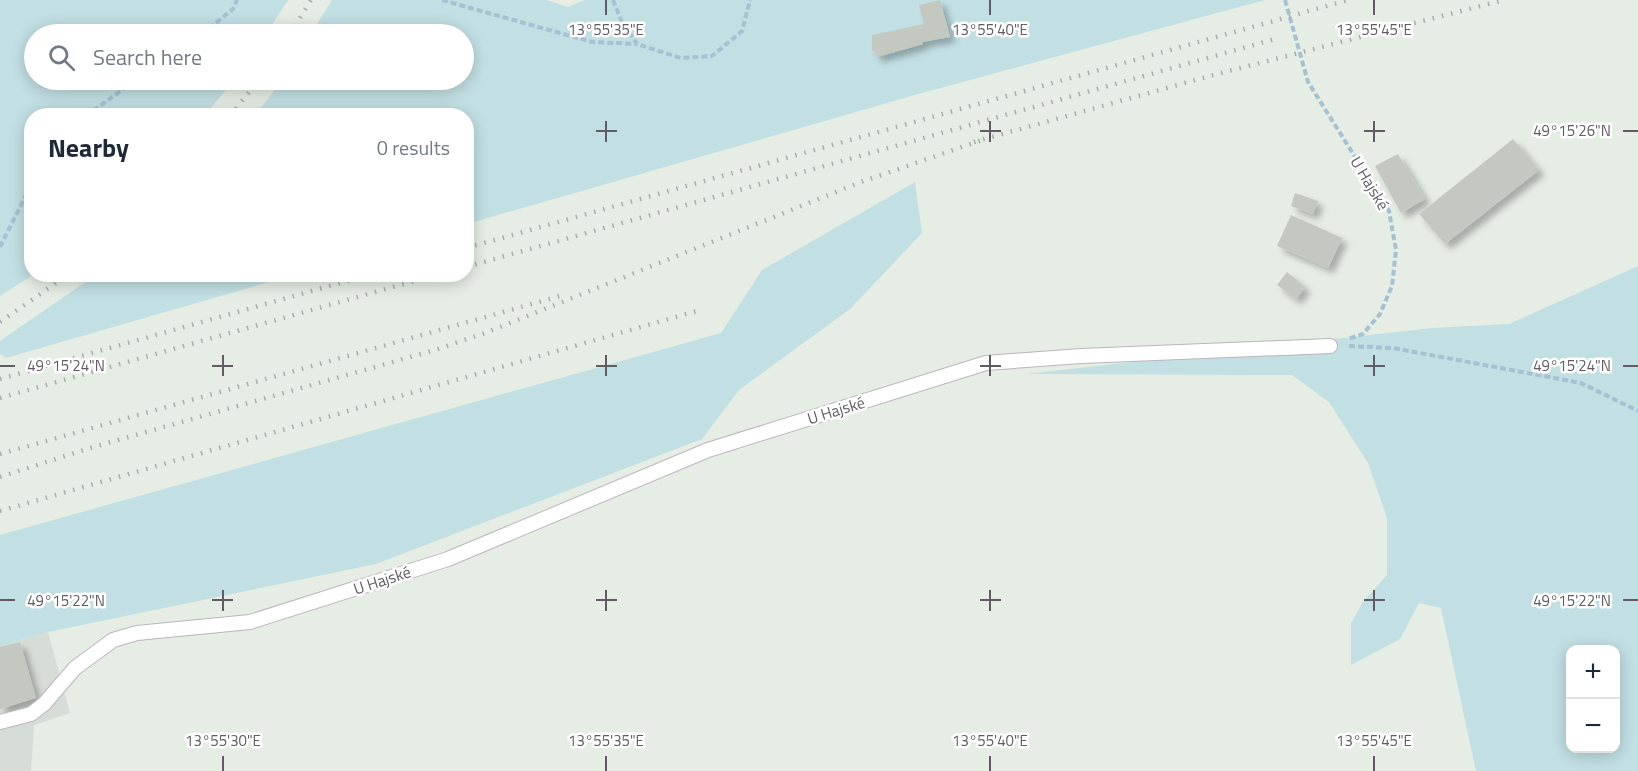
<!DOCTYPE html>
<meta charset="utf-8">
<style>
:root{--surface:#fff;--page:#f2f2f3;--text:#1f2937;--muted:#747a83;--line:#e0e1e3}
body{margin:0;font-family:"Titillium Web",sans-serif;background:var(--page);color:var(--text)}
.controls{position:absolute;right:18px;bottom:18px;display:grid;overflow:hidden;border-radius:12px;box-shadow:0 3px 15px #0003}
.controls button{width:54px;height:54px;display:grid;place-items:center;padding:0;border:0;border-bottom:2px solid var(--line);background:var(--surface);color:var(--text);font:30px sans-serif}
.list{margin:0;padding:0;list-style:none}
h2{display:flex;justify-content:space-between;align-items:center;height:78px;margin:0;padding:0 24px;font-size:26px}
h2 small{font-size:20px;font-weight:400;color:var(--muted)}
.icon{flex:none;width:33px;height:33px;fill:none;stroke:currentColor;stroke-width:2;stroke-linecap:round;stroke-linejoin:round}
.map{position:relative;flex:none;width:1638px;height:771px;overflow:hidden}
.search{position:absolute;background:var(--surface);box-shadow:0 3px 15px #0003;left:24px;top:24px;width:450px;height:66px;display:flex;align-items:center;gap:15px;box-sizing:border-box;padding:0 21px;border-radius:33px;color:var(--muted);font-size:22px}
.panel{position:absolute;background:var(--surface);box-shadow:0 3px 15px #0003;left:24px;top:108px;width:450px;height:174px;border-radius:24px}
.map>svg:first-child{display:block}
</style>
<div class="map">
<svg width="1638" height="771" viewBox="0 0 1638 771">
<defs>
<filter id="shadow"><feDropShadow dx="5.5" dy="5.5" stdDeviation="3" flood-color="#0004"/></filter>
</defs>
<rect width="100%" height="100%" fill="#e5ede4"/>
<path fill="#d6dcd6" d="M48,632L70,713L34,725L31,771H0V646Z"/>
<g fill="#c2dfe3" fill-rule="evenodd">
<path d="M0,0H288L266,34H34V80H234L205,115L32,116L33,275L0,296Z"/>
<path d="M332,0H546L568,7L585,0H1265L922,93L467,224L466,116H254L283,80H464V34H311Z"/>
<path d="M915,182L922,233L850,309L739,390L702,439L376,564L48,632L0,646V535L721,333L762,270Z"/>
<path d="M1638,266V771H1476L1441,608L1419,603L1400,639L1351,665V623L1363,602L1387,575V518L1368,463L1329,402L1292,375L1026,374L1432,328L1509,324ZM1570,650H1616V748H1570Z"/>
<path d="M97,274H293V275L6,358L0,354V341Z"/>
</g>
<g fill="#c3c9c0" filter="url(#shadow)">
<path d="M940,0L950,37L922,42L923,44L877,57L875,51H872V35L924,24L919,5Z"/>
<path d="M1513,139L1539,170L1445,244L1419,214Z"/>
<path d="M1398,154L1425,199L1401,213L1375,166Z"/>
<path d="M1295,193L1318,201L1313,214L1291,206Z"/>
<path d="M1291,215L1342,238L1328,268L1277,246Z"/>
<path d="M1287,272L1305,287L1296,299L1277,285Z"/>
<path d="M20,642L36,698L0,709V647Z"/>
</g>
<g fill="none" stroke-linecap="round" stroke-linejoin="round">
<g stroke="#bbb6bd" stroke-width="16">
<path id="service" d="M0,722L31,714L44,704L75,668L113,640L137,633L250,622L448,559L708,450L986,363L1081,356L1330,346"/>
</g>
<g stroke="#a5c1d2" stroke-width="4" stroke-dasharray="6 3" stroke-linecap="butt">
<path d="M442,0L592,42L637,44"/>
<path d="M613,0L621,20L637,44L681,58L712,56L742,31L750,0"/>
<path d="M1285,0L1308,82L1389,211L1396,250L1392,286L1380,314L1363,334L1348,339"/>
<path d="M202,34L233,9L237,0"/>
<path d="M86,116L136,80"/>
<path d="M0,247L32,183"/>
<path d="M1349,346L1393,348L1581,383L1638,411"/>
</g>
<use href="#service" stroke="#fff" stroke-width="14"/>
<g stroke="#abaaac" stroke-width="4.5" stroke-dasharray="1.5 8" stroke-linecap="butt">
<path d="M290,34L311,0"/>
<path d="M230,116L259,80"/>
<path d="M974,142L1217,74L1504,0"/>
<path d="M466,248L1348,0"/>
<path d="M466,267L1275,39"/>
<path d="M0,322L69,274"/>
<path d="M0,379L372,274"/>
<path d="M0,398L439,274"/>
<path d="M0,454L560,296"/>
<path d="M0,477L90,448L435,350L485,333L861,182L982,140"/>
<path d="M0,511L700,310"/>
</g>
</g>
<path fill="none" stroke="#615c63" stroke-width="2" d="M606,0V15M990,0V15M1374,0V15M606,121V142M990,121V142M1374,121V142M596,131H617M980,131H1001M1364,131H1385M1623,131H1638M223,355V376M606,355V376M990,355V376M1374,355V376M0,366H15M212,366H233M596,366H617M980,366H1001M1364,366H1385M1623,366H1638M223,590V611M606,590V611M990,590V611M1374,590V611M0,600H15M212,600H233M596,600H617M980,600H1001M1364,600H1385M1623,600H1638M223,756V771M606,756V771M990,756V771M1374,756V771"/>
<g text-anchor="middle" stroke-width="5" stroke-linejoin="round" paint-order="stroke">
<g font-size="16" fill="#615c63" stroke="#fff">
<text transform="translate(1370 183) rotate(59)" y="6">U Hajské</text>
<text transform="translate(836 410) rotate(-17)" y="6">U Hajské</text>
<text transform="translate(382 580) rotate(-18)" y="6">U Hajské</text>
</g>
</g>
<g font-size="15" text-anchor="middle" fill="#615c63" stroke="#fff" stroke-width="5" stroke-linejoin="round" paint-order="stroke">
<text x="606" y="35">13°55'35"E</text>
<text x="990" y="35">13°55'40"E</text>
<text x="1374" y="35">13°55'45"E</text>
<text x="1572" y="136">49°15'26"N</text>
<text x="66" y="371">49°15'24"N</text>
<text x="1572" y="371">49°15'24"N</text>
<text x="66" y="606">49°15'22"N</text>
<text x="1572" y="606">49°15'22"N</text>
<text x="223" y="746">13°55'30"E</text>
<text x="606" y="746">13°55'35"E</text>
<text x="990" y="746">13°55'40"E</text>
<text x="1374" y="746">13°55'45"E</text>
</g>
</svg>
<div class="controls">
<button>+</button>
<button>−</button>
</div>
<div class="search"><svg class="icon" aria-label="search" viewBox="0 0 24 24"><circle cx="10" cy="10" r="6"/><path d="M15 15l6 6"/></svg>Search here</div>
<section class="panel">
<h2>Nearby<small>0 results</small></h2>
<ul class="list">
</ul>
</section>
</div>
